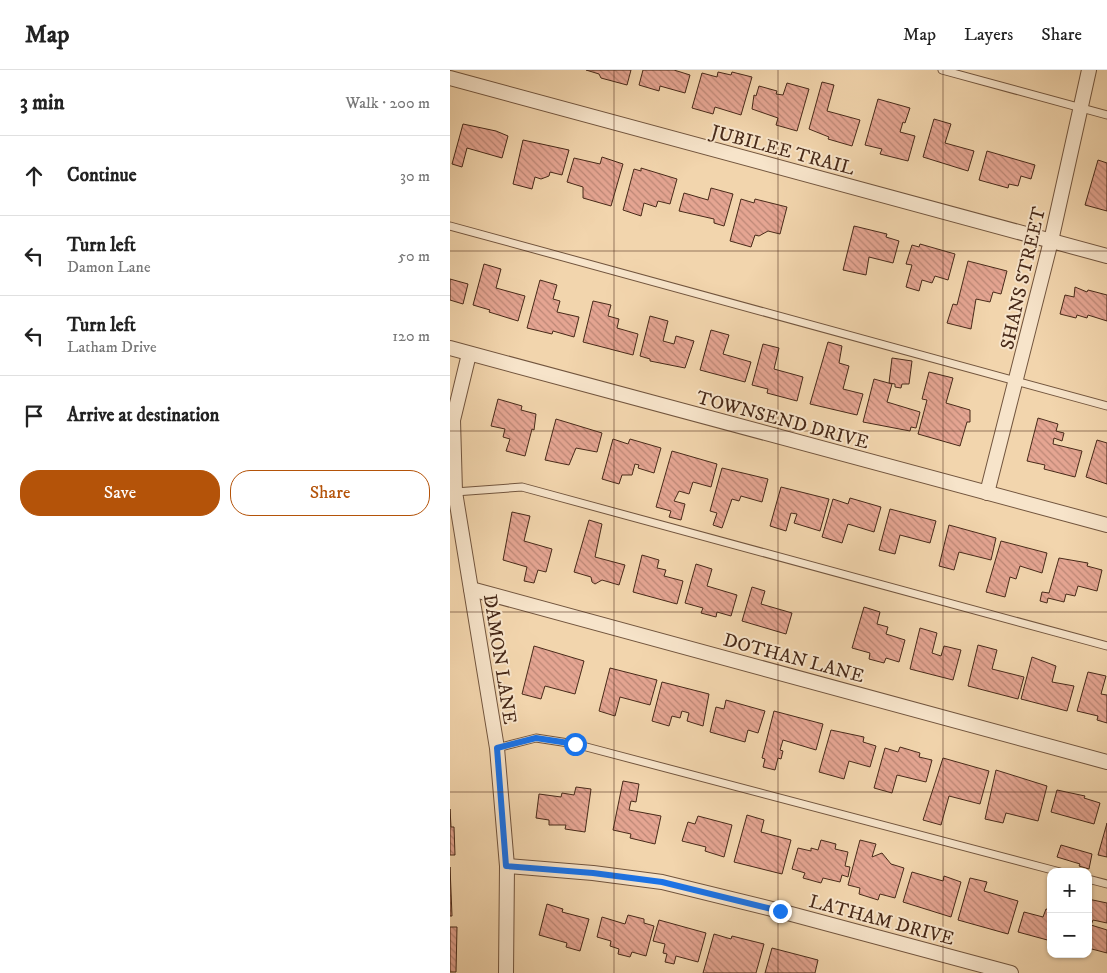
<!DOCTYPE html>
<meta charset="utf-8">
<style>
:root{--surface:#fff;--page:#f2f2f2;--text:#222;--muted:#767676;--line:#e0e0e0;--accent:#b45309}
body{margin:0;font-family:"IM FELL DW Pica",serif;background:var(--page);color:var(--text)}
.controls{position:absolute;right:15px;bottom:15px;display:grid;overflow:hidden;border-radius:10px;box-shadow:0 1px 4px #0004}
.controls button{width:45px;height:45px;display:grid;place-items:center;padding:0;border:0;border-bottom:1px solid var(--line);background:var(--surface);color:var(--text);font:25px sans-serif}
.stop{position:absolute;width:15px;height:15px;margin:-11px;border:4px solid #1a73e8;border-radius:50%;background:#fff}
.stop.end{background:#1a73e8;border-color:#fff;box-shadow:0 1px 5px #0008}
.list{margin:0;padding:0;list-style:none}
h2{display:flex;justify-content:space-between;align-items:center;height:65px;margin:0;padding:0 20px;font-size:21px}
h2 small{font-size:16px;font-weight:400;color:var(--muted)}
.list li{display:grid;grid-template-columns:32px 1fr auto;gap:15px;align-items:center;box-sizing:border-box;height:80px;padding:0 20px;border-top:1px solid var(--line)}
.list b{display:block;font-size:19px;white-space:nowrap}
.list p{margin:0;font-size:16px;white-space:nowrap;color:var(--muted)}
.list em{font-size:16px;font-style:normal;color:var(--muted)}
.actions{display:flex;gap:10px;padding:15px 20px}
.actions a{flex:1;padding:11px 0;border:1px solid var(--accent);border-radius:20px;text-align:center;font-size:18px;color:var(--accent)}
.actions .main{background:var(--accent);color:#fff}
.icon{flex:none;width:28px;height:28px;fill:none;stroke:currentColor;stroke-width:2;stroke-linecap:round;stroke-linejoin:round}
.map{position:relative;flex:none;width:657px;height:903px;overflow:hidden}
header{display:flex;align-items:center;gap:30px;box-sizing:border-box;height:70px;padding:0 25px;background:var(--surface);border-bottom:1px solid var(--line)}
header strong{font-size:24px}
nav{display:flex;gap:28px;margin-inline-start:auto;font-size:18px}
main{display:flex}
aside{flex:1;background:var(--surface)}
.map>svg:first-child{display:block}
</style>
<header>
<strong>Map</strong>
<nav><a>Map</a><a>Layers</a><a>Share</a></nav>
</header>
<main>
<aside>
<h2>3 min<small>Walk · 200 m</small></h2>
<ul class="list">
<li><svg class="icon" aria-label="ahead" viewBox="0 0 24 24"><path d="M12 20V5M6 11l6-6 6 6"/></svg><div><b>Continue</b></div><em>30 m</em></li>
<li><svg class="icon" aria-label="left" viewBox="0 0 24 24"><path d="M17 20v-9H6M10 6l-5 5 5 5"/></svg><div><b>Turn left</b><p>Damon Lane</p></div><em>50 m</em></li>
<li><svg class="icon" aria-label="left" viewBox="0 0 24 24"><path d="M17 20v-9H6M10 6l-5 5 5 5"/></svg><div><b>Turn left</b><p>Latham Drive</p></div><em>120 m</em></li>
<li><svg class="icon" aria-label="arrive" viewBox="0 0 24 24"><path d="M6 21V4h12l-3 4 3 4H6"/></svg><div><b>Arrive at destination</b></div></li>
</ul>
<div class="actions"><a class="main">Save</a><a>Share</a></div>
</aside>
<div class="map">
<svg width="657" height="903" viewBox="0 0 657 903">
<defs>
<pattern id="building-back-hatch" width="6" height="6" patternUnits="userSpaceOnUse" patternTransform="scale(1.25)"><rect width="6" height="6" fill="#e5a592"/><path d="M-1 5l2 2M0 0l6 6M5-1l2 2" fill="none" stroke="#bc8776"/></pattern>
</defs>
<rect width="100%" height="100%" fill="#f2d5ad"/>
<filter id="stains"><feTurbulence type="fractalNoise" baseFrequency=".004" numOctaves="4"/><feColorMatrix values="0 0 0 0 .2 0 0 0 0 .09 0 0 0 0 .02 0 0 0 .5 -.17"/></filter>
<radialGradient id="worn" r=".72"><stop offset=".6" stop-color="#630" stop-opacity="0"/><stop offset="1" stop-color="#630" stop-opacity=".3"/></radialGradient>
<g fill="url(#building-back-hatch)" stroke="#482a19">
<path d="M136,0H181L177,15L151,8L149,4Z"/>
<path d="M193,0H224L240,5L235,23L210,16L209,21L189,15Z"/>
<path d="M268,2L281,5L282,2L302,7L291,45L265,37L263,44L242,38L252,3L267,7Z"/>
<path d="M372,12L384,15L377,41L410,50L402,76L378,69L379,67L359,59Z"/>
<path d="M337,13L359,19L347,61L326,55L328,48L302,39L304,25L306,26L309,16L327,21L326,24L333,25Z"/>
<path d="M428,29L460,38L455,53L453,52L450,62L465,66L458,91L430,84L432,79L415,75Z"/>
<path d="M484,49L501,54L495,73L524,81L518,101L473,87Z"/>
<path d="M13,54L46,61L58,66L52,88L17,78L12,97L2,94Z"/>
<path d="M73,70L119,80L112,105L100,102L99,106L91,109L85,107L82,119L63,114Z"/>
<path d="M537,81L585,95L581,109L571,106L568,116L559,114L558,118L529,110Z"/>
<path d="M152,87L173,94L161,136L133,128V117L117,112L124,88L150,94Z"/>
<path d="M648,90L657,93V141L635,135Z"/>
<path d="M191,98L227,109L220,134L208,131L206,137L194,133L191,146L173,140L184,99L191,101Z"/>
<path d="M261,118L283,124L274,156L264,153V149L229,141L234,123L258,130Z"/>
<path d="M291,129L304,133L305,129L337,137L330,164L318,161L309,166L305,165L301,177L280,171Z"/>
<path d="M404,156L437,164L436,167L449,171L443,193L419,187L416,205L393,200Z"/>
<path d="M470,174L505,184L498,210L485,206L482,213L472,210L469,221L456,217L462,195L456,194L462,175L469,177Z"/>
<path d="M518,191L557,201L551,224L543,222L540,232L526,229L521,259L497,253L503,234L507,235Z"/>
<path d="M34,194L51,199L46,218L75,226L68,251L39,242L40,240L23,235Z"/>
<path d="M0,209L18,214L13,234L0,230Z"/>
<path d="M90,210L107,215L103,229L110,231L107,242L129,247L124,267L103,261L102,264L77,258Z"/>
<path d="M625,217L637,222L638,220L657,225V251L638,245L637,248L627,245L626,248L610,244L615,225L624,227Z"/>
<path d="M143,231L161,235L158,246L169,249L167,258L188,264L183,285L133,272Z"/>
<path d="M200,246L218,251L213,271L224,274L226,266L244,271L235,298L200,291V289L190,286Z"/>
<path d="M261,260L279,265L273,284L301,292L295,312L250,300Z"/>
<path d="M378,272L392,276L389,293L399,296L393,319L413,324L407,345L360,334Z"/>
<path d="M313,274L329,278L324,299L353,307L347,331L317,323L318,319L302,315Z"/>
<path d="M442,288L462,291L459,314H452L451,318L445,317V314L439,313Z"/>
<path d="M479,302L503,308L496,333L520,340V352H517L510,376L468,364L477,330L472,329Z"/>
<path d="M424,309L442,314L437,332L470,342L466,358L461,357L460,361L413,352Z"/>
<path d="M48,329L72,336L71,340L86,344L84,360L82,359L75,386L56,381L60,369L53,367L55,359L41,356Z"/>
<path d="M588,348L608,354L606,361L614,363L612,371L604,368L603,374L632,381L625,407L594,399L595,395L577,391Z"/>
<path d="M106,349L152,363L147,382L126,378L119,395L95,390Z"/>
<path d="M163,369L178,374L180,369L211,378L204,403L188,398L189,395L185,394L182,405H172L169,414L152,409Z"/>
<path d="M647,370L657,373V414L636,407Z"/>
<path d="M222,381L267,394L261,417L243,412L239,424L229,421L224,431L235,434L231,450L219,447L221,441L206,437Z"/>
<path d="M272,398L318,409L312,432L291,426L289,431L282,429L272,458L263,455L267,443L260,441Z"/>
<path d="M331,417L379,429L370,461L344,453L347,444L341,443L336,461L320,456Z"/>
<path d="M400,428L431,437L424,462L398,454L392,473L372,467L383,429L398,434Z"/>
<path d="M440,439L486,451L480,473L450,465L445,484L429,480Z"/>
<path d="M62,442L80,446L74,471L102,479L96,502L88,500L84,513L74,511L77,497L53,490Z"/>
<path d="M139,450L152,454L145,487L175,495L169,515L152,510L145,514L142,512L141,507L124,502Z"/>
<path d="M499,455L546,468L541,490L509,482L504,500L489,496Z"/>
<path d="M551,471L597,483L592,503L570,496L566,509L560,507L555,527L536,522Z"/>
<path d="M192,485L209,490L207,498L216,500L214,506L233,511L227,534L183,522Z"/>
<path d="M609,488L638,493L637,496L652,500L647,521L628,516L625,526L616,524L614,532L598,528L597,533L590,531L592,522L599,523Z"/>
<path d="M246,494L262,499L257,516L287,525L281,546L267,542L266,547L251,543L253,538L235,533Z"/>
<path d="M302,517L315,521L311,534L342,543L336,564L292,551Z"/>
<path d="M414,537L430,542L427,554L438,557L436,564L455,570L449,592L436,588L434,593L419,589L420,583L402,578Z"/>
<path d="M470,558L487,563L482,583L491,586L494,576L511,580L503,610L460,599Z"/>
<path d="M528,575L547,580L542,599L574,607L568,629L518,616Z"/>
<path d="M84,576L134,591L125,624L95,616L91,629L72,624Z"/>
<path d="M582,587L606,596L602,612L624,616L617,641L571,629Z"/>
<path d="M160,598L207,610L200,635L170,627L165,646L149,641Z"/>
<path d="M638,602L656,606L651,624L657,625V653L647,650L648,646L627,641Z"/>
<path d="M212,612L259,624L253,656L237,651L239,643L232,641L230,648L222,646L219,656L202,651Z"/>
<path d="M276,630L315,641L308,663L298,660L295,672L260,662L266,637L274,639Z"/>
<path d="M324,641L373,654L366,680L333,670L330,680L333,681L331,689L328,688L325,700L313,697L315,689L312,688Z"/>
<path d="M381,660L414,667L413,672L426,676L420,697L399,691L394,709L369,702Z"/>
<path d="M450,677L470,683L469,687L482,690L476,712L447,705L442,723L424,718L435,678L448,682Z"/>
<path d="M493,688L539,701L530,734L499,726L491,755L473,750Z"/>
<path d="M546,700L597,716L588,751L556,743L553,753L535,749Z"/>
<path d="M173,711L189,714L186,732L181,731L179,740L211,746L205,774L180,768L181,764L163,760Z"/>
<path d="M126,717L141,719L135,762L115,759L116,755H99V750L86,748L89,724L111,727L112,723L124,725Z"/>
<path d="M607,720L635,726L634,728L650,733L644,754L601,742Z"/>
<path d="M0,739L1,757H4L5,785H0Z"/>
<path d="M297,745L314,750L311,762L341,770L332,804L284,792Z"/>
<path d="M248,746L282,755L274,787L255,781L256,777L232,771L238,752L245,754Z"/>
<path d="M657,753V787L648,785Z"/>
<path d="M371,770L386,774L385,779L398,782L395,796L400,797L398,807L392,805L390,812L373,808L371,813L353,808L355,803L342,799L348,778L361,781V778L368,780Z"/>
<path d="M410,770L426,774L422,787L432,783L441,794L454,798L445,828L430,824L428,830L409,824L410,818L398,815Z"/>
<path d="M611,775L642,784L639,799L629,796L630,794L607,787Z"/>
<path d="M0,797L2,846H0Z"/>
<path d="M462,802L493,811L494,806L511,812L501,847L453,832Z"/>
<path d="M520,808L537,812L534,821L568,831L558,864L508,850Z"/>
<path d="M638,829L657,833V853L643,850L641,855L657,860V883L638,878Z"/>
<path d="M97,834L113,839L112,842L139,849L130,881L116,877L117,873L89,865Z"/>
<path d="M596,839L601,840V871L568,862L574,842L593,847Z"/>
<path d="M178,845L194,849V853L204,856L196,886L182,882L180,887L168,884L169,879L160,876L161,871L147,867L152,847L175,854Z"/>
<path d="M209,850L256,863L248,892L226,886L224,894L215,892L217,884L213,883L215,874L203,871Z"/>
<path d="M0,857H7L6,902H0Z"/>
<path d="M264,864L281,869L282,866L314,874L306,903H253Z"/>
<path d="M322,878L368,890L365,903H315Z"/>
</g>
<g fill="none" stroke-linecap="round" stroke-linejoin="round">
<g stroke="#72553e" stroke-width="9">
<g id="lane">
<path d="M492,0L657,45"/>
<path d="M0,156L657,336"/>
<path d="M5,422L72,417L657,576"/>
<path d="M47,678L86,668L125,674L610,802"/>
<path d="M638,809L657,814"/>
</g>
</g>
<g stroke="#72553e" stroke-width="16">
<g id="street">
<path d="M0,8L657,186"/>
<path d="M0,278L657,455"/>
<path d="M19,284L3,350L5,422L47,678L57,796L56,903"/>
<path d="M537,423L601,171L639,0"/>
<path d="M21,519L657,692"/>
<path d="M57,796L143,803L212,812L330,841L561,903"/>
</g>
</g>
<use href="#lane" stroke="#f7e4ca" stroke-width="7"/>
<use href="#street" stroke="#f7e4ca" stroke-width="14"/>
</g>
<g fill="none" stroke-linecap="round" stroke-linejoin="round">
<path stroke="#1a73e8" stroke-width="6" d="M125,674L86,668L47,678L56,796L143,803L212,812L330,841"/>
</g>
<path fill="none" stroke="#482a19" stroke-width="1" stroke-opacity="0.55" d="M164,0V903M328,0V903M493,0V903M0,181H657M0,361H657M0,542H657M0,722H657"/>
<g text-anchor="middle" stroke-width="4" stroke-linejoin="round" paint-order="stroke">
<g font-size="19" fill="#482a19" stroke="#f7e4ca">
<text transform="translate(333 79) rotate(15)" y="7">JUBILEE TRAIL</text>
<text transform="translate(572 208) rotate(-77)" y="7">SHANS STREET</text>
<text transform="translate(333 349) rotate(15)" y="7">TOWNSEND DRIVE</text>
<text transform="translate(344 587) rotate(15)" y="7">DOTHAN LANE</text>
<text transform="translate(51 589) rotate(81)" y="7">DAMON LANE</text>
<text transform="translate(432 849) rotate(15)" y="7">LATHAM DRIVE</text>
</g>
</g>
<rect width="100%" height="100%" filter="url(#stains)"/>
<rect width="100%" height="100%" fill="url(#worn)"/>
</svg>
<div class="controls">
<button>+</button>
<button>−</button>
</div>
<div class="stop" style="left:125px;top:674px"></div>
<div class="stop end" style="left:330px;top:841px"></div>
</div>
</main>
